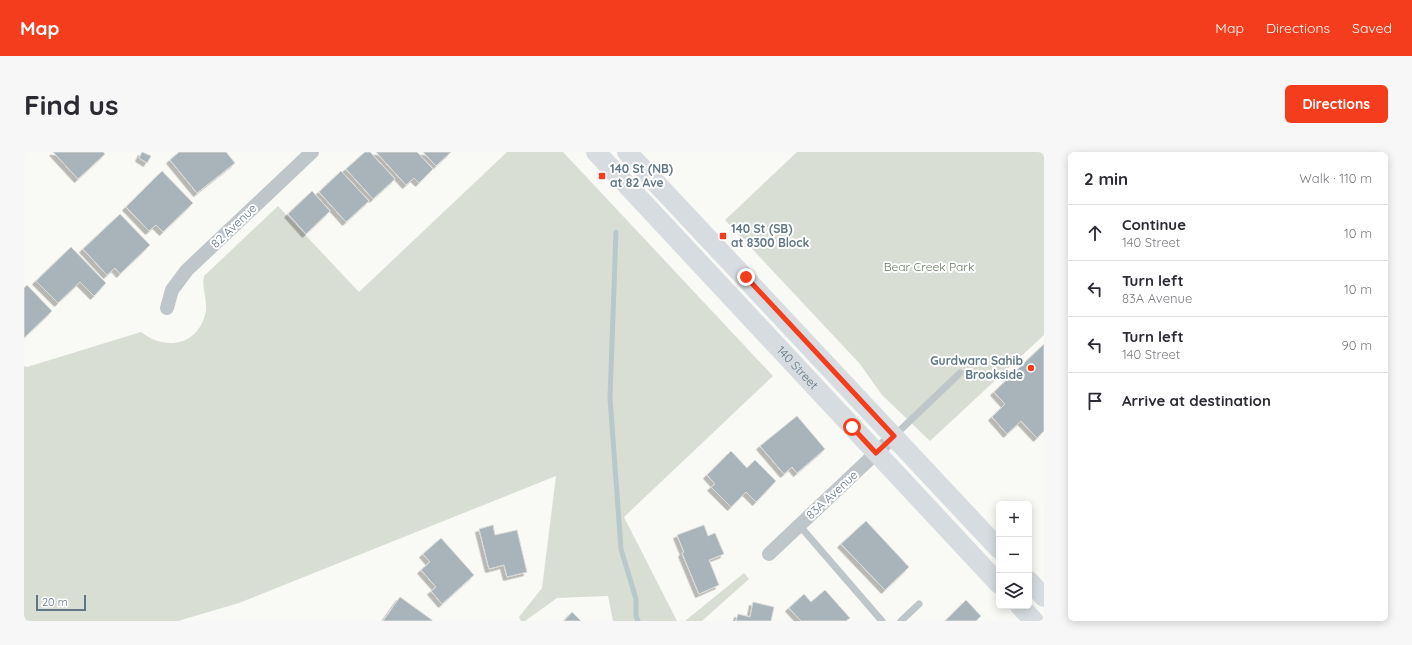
<!DOCTYPE html>
<meta charset="utf-8">
<style>
:root{--surface:#fff;--page:#f7f7f7;--text:#2b2b33;--muted:#7c7c81;--line:#e1e1e2;--accent:#f33d1c}
body{margin:0;font-family:Quicksand,sans-serif;background:var(--page);color:var(--text)}
.controls{position:absolute;right:12px;bottom:12px;display:grid;overflow:hidden;border-radius:6px;box-shadow:0 2px 10px #0003}
.controls button{width:36px;height:36px;display:grid;place-items:center;padding:0;border:0;border-bottom:1px solid var(--line);background:var(--surface);color:var(--text);font:20px sans-serif}
.scale{position:absolute;left:12px;bottom:10px;width:50px;box-sizing:border-box;padding-left:4px;border:2px solid #617884;border-top:0;font-size:11px;line-height:14px;white-space:nowrap;color:#617884;-webkit-text-stroke:3px #fff;paint-order:stroke}
.stop{position:absolute;width:12px;height:12px;margin:-9px;border:3px solid #f33d1c;border-radius:50%;background:#fff}
.stop.end{background:#f33d1c;border-color:#fff;box-shadow:0 1px 4px #0008}
.list{margin:0;padding:0;list-style:none}
h2{display:flex;justify-content:space-between;align-items:center;height:52px;margin:0;padding:0 16px;font-size:17px}
h2 small{font-size:13px;font-weight:400;color:var(--muted)}
.list li{display:grid;grid-template-columns:26px 1fr auto;gap:12px;align-items:center;box-sizing:border-box;height:56px;padding:0 16px;border-top:1px solid var(--line)}
.list b{display:block;font-size:15px;white-space:nowrap}
.list p{margin:0;font-size:13px;white-space:nowrap;color:var(--muted)}
.list em{font-size:13px;font-style:normal;color:var(--muted)}
.icon{flex:none;width:22px;height:22px;fill:none;stroke:currentColor;stroke-width:2;stroke-linecap:round;stroke-linejoin:round}
.map{position:relative;flex:none;width:1020px;height:469px;overflow:hidden;border-radius:6px}
header{display:flex;align-items:center;gap:24px;box-sizing:border-box;height:56px;padding:0 20px;background:var(--accent);color:#fff}
header strong{font-size:19px}
nav{display:flex;gap:22px;margin-inline-start:auto;font-size:14px}
.intro{display:flex;align-items:center;justify-content:space-between;box-sizing:border-box;height:96px;padding:0 24px}
h1{margin:0;font-size:28px}
.button{padding:10px 18px;border-radius:6px;background:var(--accent);color:#fff;font-size:14px;font-weight:700}
main{display:flex;gap:24px;padding:0 24px}
aside{flex:1;background:var(--surface);border-radius:6px;box-shadow:0 2px 10px #0003}
.map>svg:first-child{display:block}
</style>
<header>
<strong>Map</strong>
<nav><a>Map</a><a>Directions</a><a>Saved</a></nav>
</header>
<div class="intro"><h1>Find us</h1><a class="button">Directions</a></div>
<main>
<div class="map">
<svg width="1020" height="469" viewBox="0 0 1020 469">
<defs>
<filter id="shadow"><feDropShadow dx="-3.5" dy="3.5" stdDeviation="0" flood-color="#0004"/></filter>
</defs>
<rect width="100%" height="100%" fill="#f9f9f6"/>
<g fill="#d9ded5">
<path d="M483,0H539L749,224L600,365L653,469H589L584,444L533,446L501,469H497L495,465L518,436L532,324L215,451L154,469H0V214L3,215L117,180C140,198 172,195 181,163C185,150 177,138 180,124L254,54L335,140Z"/>
<path d="M773,0H1020V183L906,289L858,243L836,212L701,68Z"/>
<path d="M720,421L725,427L678,469H661Z"/>
</g>
<g fill="none" stroke-linecap="round" stroke-linejoin="round">
<path stroke="#b8c8cb" stroke-width="5" d="M592,80L586,246L597,397L612,447V464L614,469"/>
</g>
<g fill="#a8b4b9" stroke="#dbdbd8" filter="url(#shadow)">
<path d="M29,0H79L81,2L54,27Z"/>
<path d="M118,0L127,4L123,11L115,6Z"/>
<path d="M155,0H202L211,11L173,41L146,8Z"/>
<path d="M341,0H346L371,27L349,47L322,17Z"/>
<path d="M352,0H393L409,17L395,31L390,26L382,33Z"/>
<path d="M399,0H427L412,14Z"/>
<path d="M138,19L169,51L139,80L132,73L125,79L102,55Z"/>
<path d="M317,19L345,49L322,70L295,40Z"/>
<path d="M288,39L306,59L282,82L264,62Z"/>
<path d="M96,62L126,93L96,122L91,116L83,123L59,97Z"/>
<path d="M47,95L82,131L70,144L56,130L34,151L12,129Z"/>
<path d="M3,133L28,159L0,186V136Z"/>
<path d="M1020,192V279L1013,286L997,269L983,282L968,265L981,252L970,240Z"/>
<path d="M773,264L801,297L773,321L768,315L760,322L736,294Z"/>
<path d="M707,299L723,316L731,308L752,329L732,350L722,340L707,355L687,335L691,332L683,323Z"/>
<path d="M842,369L885,415L861,438L817,392Z"/>
<path d="M469,373L471,383L493,378L503,420L483,425L480,413L465,417L455,377Z"/>
<path d="M680,373L684,384L691,381L700,402L685,408L695,433L675,442L658,401L660,400L653,383Z"/>
<path d="M417,386L450,423L418,452L407,439L412,435L397,418L406,410L399,402Z"/>
<path d="M801,438L826,466L822,469H777L765,456L780,442L787,450Z"/>
<path d="M376,445L408,468V469H359Z"/>
<path d="M942,448L957,464L952,469H921Z"/>
<path d="M729,450L750,455L747,469H712L714,462L726,465Z"/>
<path d="M548,460L557,469H540Z"/>
</g>
<g fill="none" stroke-linecap="round" stroke-linejoin="round">
<g stroke="#bfc6c9" stroke-width="7">
<path d="M870,284L936,221"/>
<path d="M775,373L858,469"/>
<path d="M877,469L895,452"/>
</g>
<g stroke="#bfc6c9" stroke-width="14">
<path d="M143,156L148,138L163,118L288,0"/>
<path d="M745,402L870,284"/>
</g>
<g stroke="#d6dcdf" stroke-width="20">
<path id="s1" d="M572,0L975,432"/>
<path d="M603,0L975,397"/>
<path d="M1005,429L1020,445"/>
<path d="M996,454L1010,469"/>
</g>
</g>
<g fill="none" stroke-linecap="round" stroke-linejoin="round">
<path stroke="#f33d1c" stroke-width="5" d="M722,125L870,284L852,301L828,275"/>
</g>
<g fill="#f33d1c" stroke="#fff" stroke-width="1.5">
<rect x="574" y="20" width="8" height="8" rx="2"/>
<rect x="695" y="80" width="8" height="8" rx="2"/>
<circle cx="1007" cy="216" r="4"/>
</g>
<g text-anchor="middle" stroke-width="4" stroke-linejoin="round" paint-order="stroke">
<g font-size="12" font-weight="bold" fill="#617884" stroke="#fff" text-anchor="start">
<text x="586" y="21">140 St (NB)<tspan x="586" dy="14">at 82 Ave</tspan></text>
<text x="707" y="81">140 St (SB)<tspan x="707" dy="14">at 8300 Block</tspan></text>
<text x="999" y="213" text-anchor="end">Gurdwara Sahib<tspan x="999" dy="14">Brookside</tspan></text>
</g>
<g font-size="12" fill="#617884" stroke="#fff">
<text transform="translate(210 74) rotate(-44)" y="4">82 Avenue</text>
<text dy="4" stroke="none"><textPath href="#s1" startOffset="295">140 Street</textPath></text>
<text transform="translate(808 343) rotate(-43)" y="4">83A Avenue</text>
</g>
<g font-size="12" fill="#677a61" stroke="#fff">
<text x="905" y="119">Bear Creek Park</text>
</g>
</g>
</svg>
<div class="controls">
<button>+</button>
<button>−</button>
<button><svg class="icon" aria-label="layers" viewBox="0 0 24 24"><path d="M12 4l9 5-9 5-9-5zM3 14l9 5 9-5"/></svg></button>
</div>
<div class="scale">20 m</div>
<div class="stop" style="left:828px;top:275px"></div>
<div class="stop end" style="left:722px;top:125px"></div>
</div>
<aside>
<h2>2 min<small>Walk · 110 m</small></h2>
<ul class="list">
<li><svg class="icon" aria-label="ahead" viewBox="0 0 24 24"><path d="M12 20V5M6 11l6-6 6 6"/></svg><div><b>Continue</b><p>140 Street</p></div><em>10 m</em></li>
<li><svg class="icon" aria-label="left" viewBox="0 0 24 24"><path d="M17 20v-9H6M10 6l-5 5 5 5"/></svg><div><b>Turn left</b><p>83A Avenue</p></div><em>10 m</em></li>
<li><svg class="icon" aria-label="left" viewBox="0 0 24 24"><path d="M17 20v-9H6M10 6l-5 5 5 5"/></svg><div><b>Turn left</b><p>140 Street</p></div><em>90 m</em></li>
<li><svg class="icon" aria-label="arrive" viewBox="0 0 24 24"><path d="M6 21V4h12l-3 4 3 4H6"/></svg><div><b>Arrive at destination</b></div></li>
</ul>
</aside>
</main>
